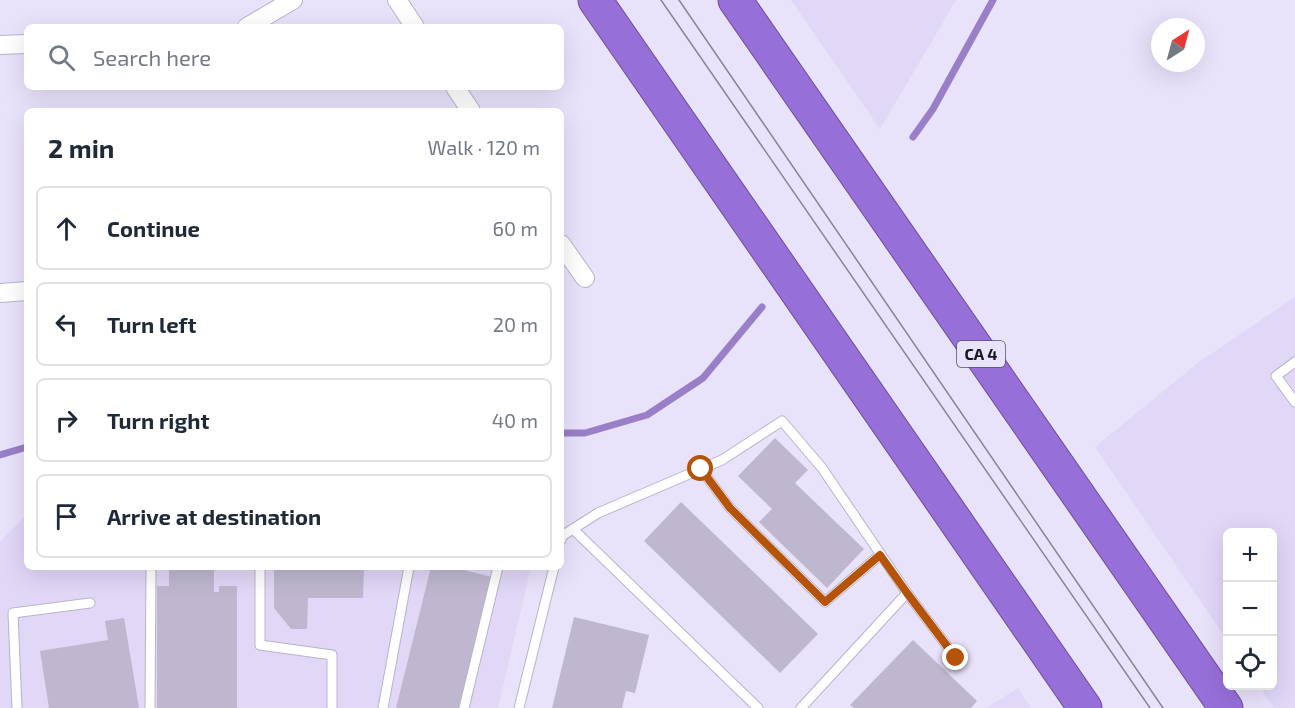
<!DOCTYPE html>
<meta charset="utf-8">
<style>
:root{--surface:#fff;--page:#f2f2f3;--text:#1f2937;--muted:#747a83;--line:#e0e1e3}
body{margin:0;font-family:"Exo 2",sans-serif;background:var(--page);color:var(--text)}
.controls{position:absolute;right:18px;bottom:18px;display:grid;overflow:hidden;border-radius:9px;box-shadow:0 6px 24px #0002}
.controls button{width:54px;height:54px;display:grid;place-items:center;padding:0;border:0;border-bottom:2px solid var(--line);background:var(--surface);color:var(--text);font:30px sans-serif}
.compass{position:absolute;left:1151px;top:18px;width:54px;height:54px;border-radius:50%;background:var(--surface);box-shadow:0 6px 24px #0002;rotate:36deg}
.stop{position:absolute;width:18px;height:18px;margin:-14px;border:4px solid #b45309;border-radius:50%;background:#fff}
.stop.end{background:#b45309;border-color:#fff;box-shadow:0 2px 6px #0008}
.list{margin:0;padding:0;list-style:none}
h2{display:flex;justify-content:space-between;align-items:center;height:78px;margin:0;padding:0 24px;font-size:26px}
h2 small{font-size:20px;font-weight:400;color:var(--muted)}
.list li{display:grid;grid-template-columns:39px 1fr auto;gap:18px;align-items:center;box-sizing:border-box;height:84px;margin:0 12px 12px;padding:0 12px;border:2px solid var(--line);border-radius:9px}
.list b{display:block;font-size:22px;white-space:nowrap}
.list em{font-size:20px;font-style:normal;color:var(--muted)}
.icon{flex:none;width:33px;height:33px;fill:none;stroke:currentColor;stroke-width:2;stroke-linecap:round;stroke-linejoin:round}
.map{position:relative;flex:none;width:1295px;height:708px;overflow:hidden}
.search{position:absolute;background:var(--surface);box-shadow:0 6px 24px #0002;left:24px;top:24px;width:540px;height:66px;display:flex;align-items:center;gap:15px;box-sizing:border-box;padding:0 21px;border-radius:9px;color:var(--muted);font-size:22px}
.panel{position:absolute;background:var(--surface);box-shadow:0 6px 24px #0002;left:24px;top:108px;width:540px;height:462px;border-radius:9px}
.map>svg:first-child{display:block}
</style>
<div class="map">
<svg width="1295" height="708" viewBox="0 0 1295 708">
<rect width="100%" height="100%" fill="#e9e2fb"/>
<g fill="#e1d7f7">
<path d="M791,0H956L880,129Z"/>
<path d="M1295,297V708H1274L1259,686H1272V532H1228L1227,640L1095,447L1199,362Z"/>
<path d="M27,514V567H531L498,708H0V542Z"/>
<path d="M1018,688L1031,708H988L991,705Z"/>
</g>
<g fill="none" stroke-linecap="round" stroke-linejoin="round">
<g stroke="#987fc7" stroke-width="7">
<path d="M913,137L933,109L993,0"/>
<path d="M561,433H585L647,415L703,378L762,307"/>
<path d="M0,455L27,447"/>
</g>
</g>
<g fill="#beb7cf">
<path d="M775,438L808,470L795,483L864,549L827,588L759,522L772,509L738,476Z"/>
<path d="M681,502L818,634L780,673L644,541Z"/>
<path d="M169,567H214V592H219V586H237V708H157V586H169Z"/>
<path d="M274,567H364L363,598H308L307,629H291L274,608Z"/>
<path d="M431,567H452L492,577L460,708H396Z"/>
<path d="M574,617L649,635L635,693L626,691L622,708H552Z"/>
<path d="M124,618L139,708H49L40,651L108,640L105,621Z"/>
<path d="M913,640L977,701L971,708H854L850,705Z"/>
</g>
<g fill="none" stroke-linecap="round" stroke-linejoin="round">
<g stroke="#bab3cb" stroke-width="11">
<g id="lane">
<path d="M1295,362L1276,376L1295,402"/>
<path d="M701,469L730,508L825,602L880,555"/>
<path d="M573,529L758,708"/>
<path d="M561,540L562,536L598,513L722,460L782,421L822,468L907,593L956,658"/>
<path d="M260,567V645L332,655V708"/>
<path d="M17,708L13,613L90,603"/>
<path d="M150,708L151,567"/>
<path d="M383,708L409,567"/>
<path d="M464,708L498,567"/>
<path d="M519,708L554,567"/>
<path d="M801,708L907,593"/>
</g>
</g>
<g stroke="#bab3cb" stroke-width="20">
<g id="street">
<path d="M397,0L415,27"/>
<path d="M247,27L293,0"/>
<path d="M0,45L27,44"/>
<path d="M455,87L471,111"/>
<path d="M561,244L585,278"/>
<path d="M0,293L27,291"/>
</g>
</g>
<g stroke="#6b5097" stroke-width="35">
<g id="highway">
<path d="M595,0L1085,708"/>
<path d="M735,0L1226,708"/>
</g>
</g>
<use href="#lane" stroke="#fff" stroke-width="9"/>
<use href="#street" stroke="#fff" stroke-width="18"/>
<use href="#highway" stroke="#976fd9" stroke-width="33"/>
<g stroke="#898495" stroke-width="1.5">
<path d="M661,0L1150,708"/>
<path d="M679,0L1163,708"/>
</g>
</g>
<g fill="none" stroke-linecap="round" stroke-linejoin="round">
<path stroke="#b45309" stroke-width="8" d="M701,469L730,508L825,602L880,555L907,593L956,658"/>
</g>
<g text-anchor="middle" stroke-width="4.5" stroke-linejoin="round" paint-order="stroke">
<rect fill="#e9e2fb" stroke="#575260" stroke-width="1.5" x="957" y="341" width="48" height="26" rx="4.5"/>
<g font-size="16" font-weight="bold" fill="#18151d">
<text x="981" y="360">CA 4</text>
</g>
</g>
</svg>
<div class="controls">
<button>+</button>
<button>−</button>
<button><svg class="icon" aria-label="locate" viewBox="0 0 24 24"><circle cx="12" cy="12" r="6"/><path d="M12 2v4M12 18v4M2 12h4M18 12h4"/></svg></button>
</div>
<svg class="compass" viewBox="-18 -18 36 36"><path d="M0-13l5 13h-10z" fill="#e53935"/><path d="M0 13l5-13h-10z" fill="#747a83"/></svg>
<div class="stop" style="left:701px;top:469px"></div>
<div class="stop end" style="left:956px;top:658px"></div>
<div class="search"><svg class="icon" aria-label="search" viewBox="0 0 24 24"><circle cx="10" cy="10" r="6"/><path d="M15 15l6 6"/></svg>Search here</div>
<section class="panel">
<h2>2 min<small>Walk · 120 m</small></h2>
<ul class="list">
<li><svg class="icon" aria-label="ahead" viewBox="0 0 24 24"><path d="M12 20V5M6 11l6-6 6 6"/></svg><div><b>Continue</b></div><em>60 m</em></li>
<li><svg class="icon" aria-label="left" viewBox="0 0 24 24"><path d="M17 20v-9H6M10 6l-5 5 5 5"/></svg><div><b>Turn left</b></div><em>20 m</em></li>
<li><svg class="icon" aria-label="right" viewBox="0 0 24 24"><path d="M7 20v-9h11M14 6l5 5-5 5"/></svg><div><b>Turn right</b></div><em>40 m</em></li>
<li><svg class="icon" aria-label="arrive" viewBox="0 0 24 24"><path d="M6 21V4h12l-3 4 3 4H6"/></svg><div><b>Arrive at destination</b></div></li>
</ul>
</section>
</div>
